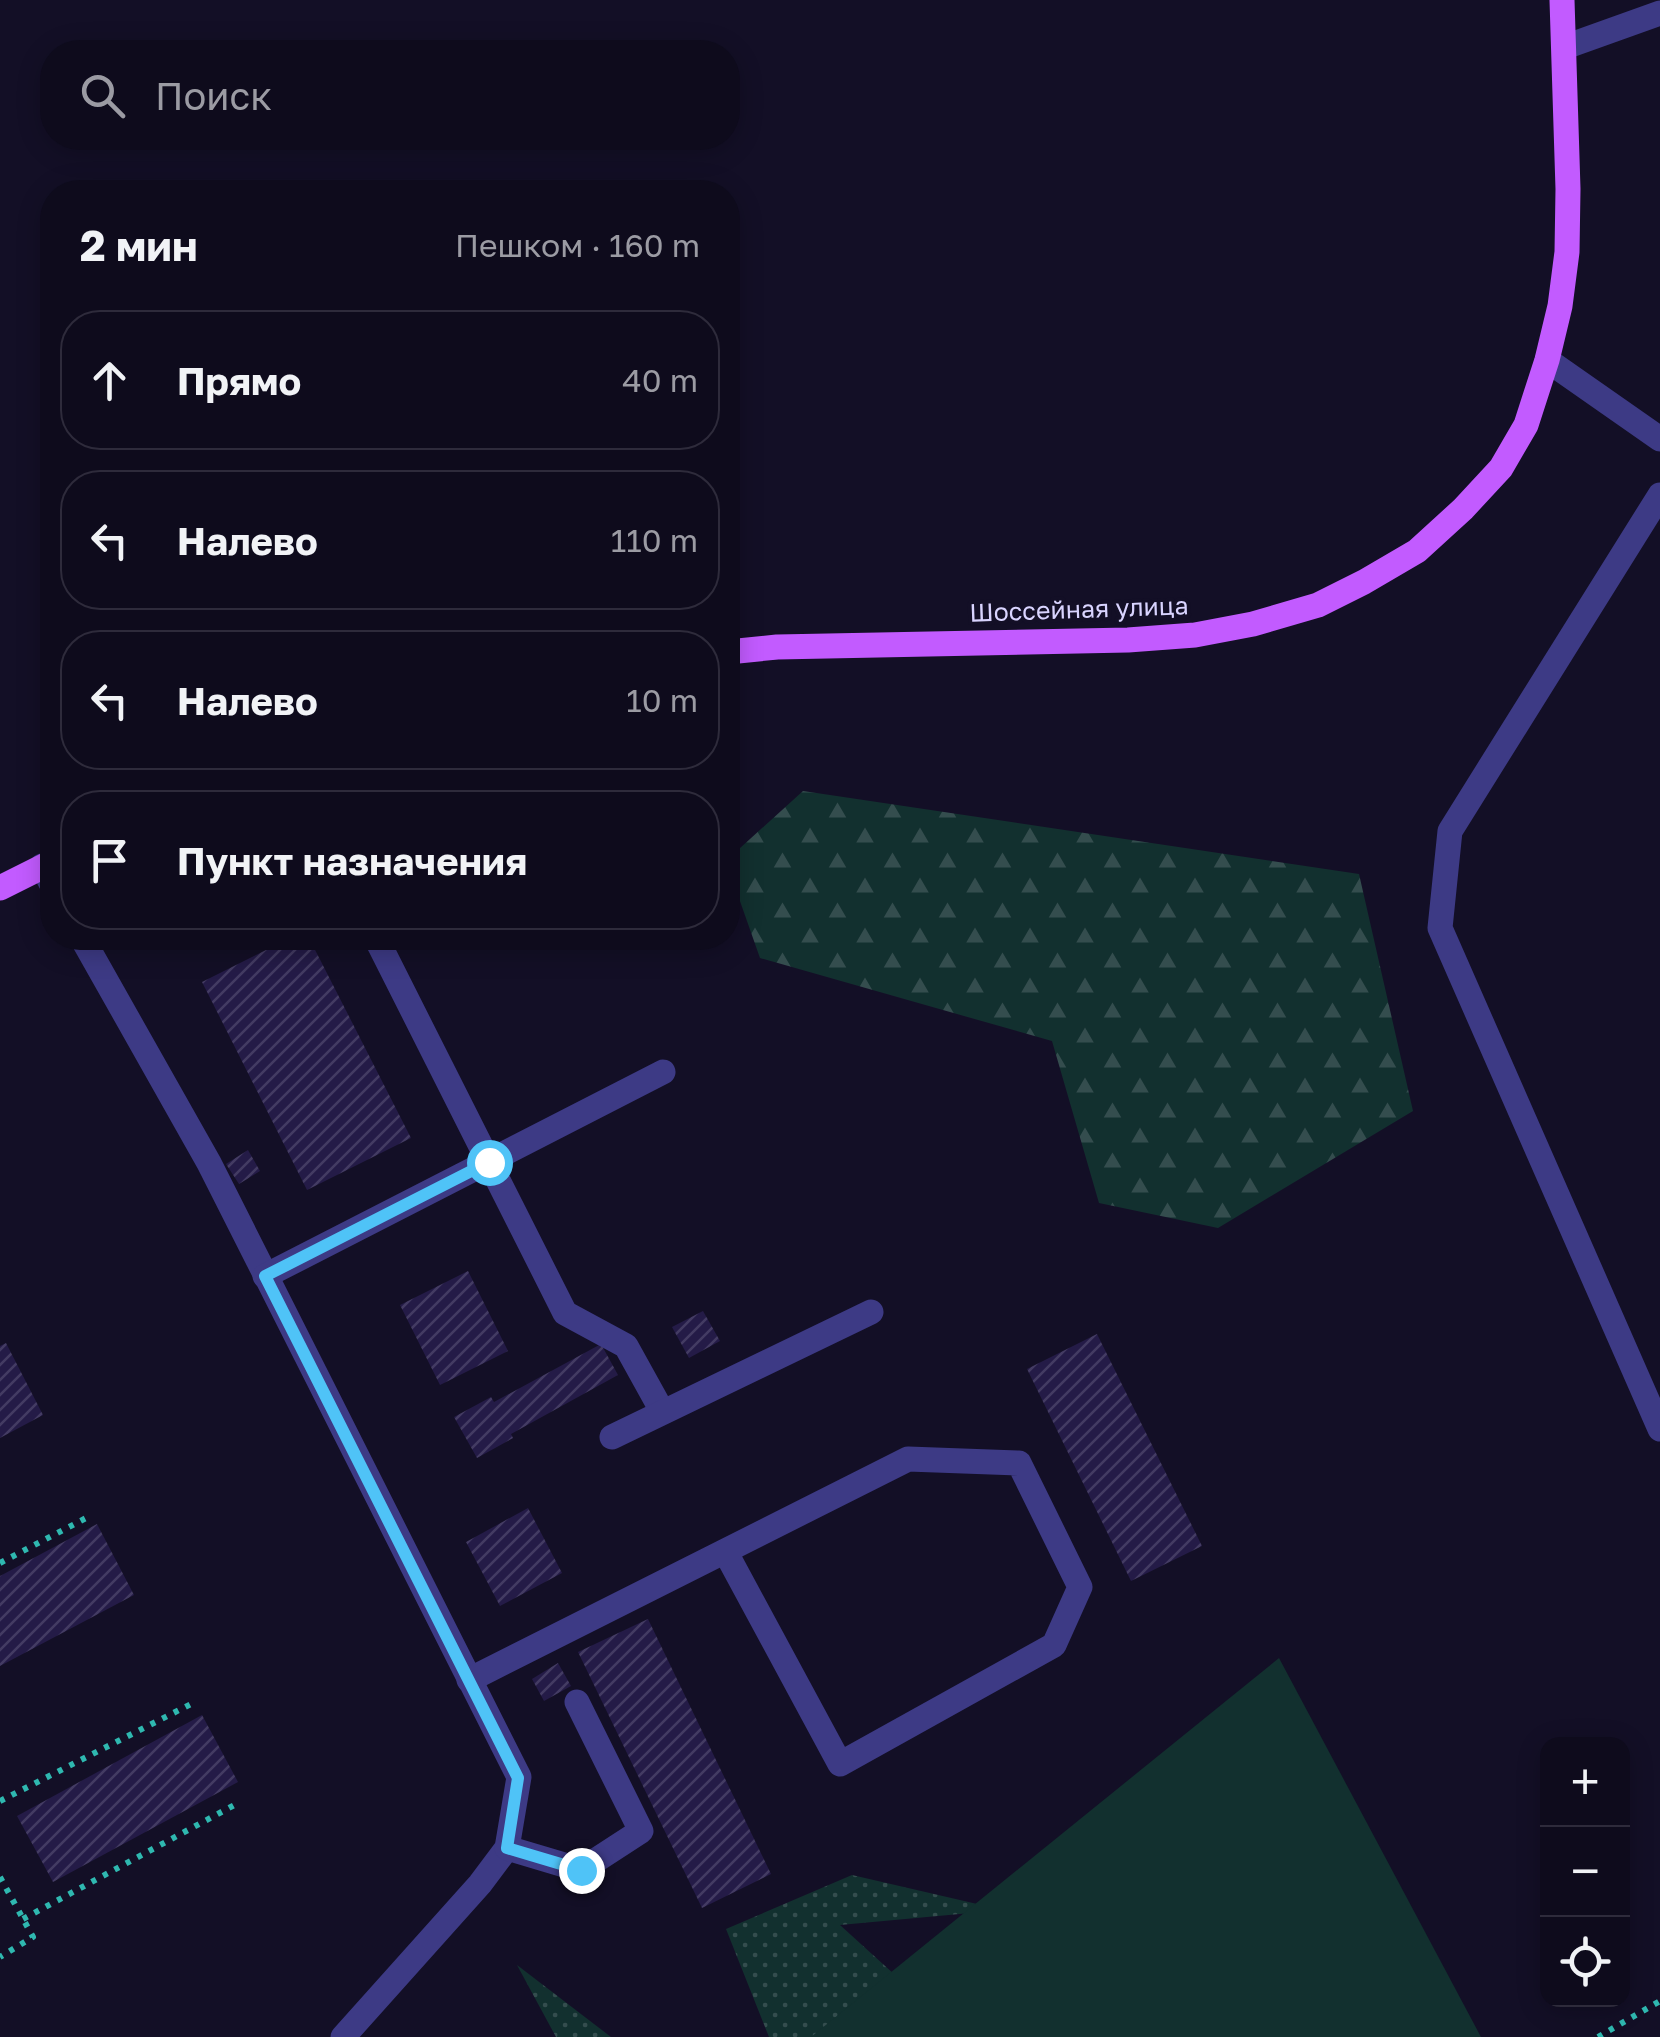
<!DOCTYPE html>
<html lang="ru">
<meta charset="utf-8">
<style>
:root{--surface:#0e0b1c;--page:#171425;--text:#f1f3f6;--muted:#9b9ba3;--line:#2e2b3b}
body{margin:0;font-family:"Golos Text",sans-serif;background:var(--page);color:var(--text)}
.controls{position:absolute;right:30px;bottom:30px;display:grid;overflow:hidden;border-radius:20px;box-shadow:0 5px 25px #0003}
.controls button{width:90px;height:90px;display:grid;place-items:center;padding:0;border:0;border-bottom:2px solid var(--line);background:var(--surface);color:var(--text);font:50px sans-serif}
.stop{position:absolute;width:30px;height:30px;margin:-22px;border:8px solid #4fc3f7;border-radius:50%;background:#fff}
.stop.end{background:#4fc3f7;border-color:#fff;box-shadow:0 2px 10px #0008}
.list{margin:0;padding:0;list-style:none}
h2{display:flex;justify-content:space-between;align-items:center;height:130px;margin:0;padding:0 40px;font-size:42px}
h2 small{font-size:32px;font-weight:400;color:var(--muted)}
.list li{display:grid;grid-template-columns:65px 1fr auto;gap:30px;align-items:center;box-sizing:border-box;height:140px;margin:0 20px 20px;padding:0 20px;border:2px solid var(--line);border-radius:40px}
.list b{display:block;font-size:38px;white-space:nowrap}
.list em{font-size:32px;font-style:normal;color:var(--muted)}
.icon{flex:none;width:55px;height:55px;fill:none;stroke:currentColor;stroke-width:2;stroke-linecap:round;stroke-linejoin:round}
.map{position:relative;flex:none;width:1660px;height:2037px;overflow:hidden}
.search{position:absolute;background:var(--surface);box-shadow:0 5px 25px #0003;left:40px;top:40px;width:700px;height:110px;display:flex;align-items:center;gap:25px;box-sizing:border-box;padding:0 35px;border-radius:40px;color:var(--muted);font-size:38px}
.panel{position:absolute;background:var(--surface);box-shadow:0 5px 25px #0003;left:40px;top:180px;width:700px;height:770px;border-radius:40px}
.map>svg:first-child{display:block}
</style>
<div class="map">
<svg width="1660" height="2037" viewBox="0 0 1660 2037">
<defs>
<pattern id="grass-dots" width="8" height="8" patternUnits="userSpaceOnUse" patternTransform="scale(2.5)"><rect width="8" height="8" fill="#12302f"/><path d="M2 2h.1M6 6h.1" fill="none" stroke="#344d4e" stroke-width="1.8" stroke-linecap="round"/></pattern>
<pattern id="forest-firs" width="22" height="20" patternUnits="userSpaceOnUse" patternTransform="scale(2.5)"><rect width="22" height="20" fill="#12302f"/><path d="M5 1l3.5 6h-7zM16 11l3.5 6h-7z" fill="#344d4e"/></pattern>
<pattern id="building-hatch" width="6" height="6" patternUnits="userSpaceOnUse" patternTransform="scale(2.5)"><rect width="6" height="6" fill="#241b47"/><path d="M-1 1l2-2M0 6l6-6M5 7l2-2" fill="none" stroke="#433b63"/></pattern>
</defs>
<rect width="100%" height="100%" fill="#130f26"/>
<g fill="url(#grass-dots)">
<path d="M852,1875L1003,1910L840,1925L895,1975L1184,2037H769L726,1929Z"/>
<path d="M517,1965L611,2037H556Z"/>
</g>
<path fill="url(#forest-firs)" d="M803,791L1359,874L1413,1111L1218,1228L1099,1203L1052,1041L760,958L728,867V859Z"/>
<path fill="#12302f" d="M1279,1658L1481,2037H811Z"/>
<g fill="url(#building-hatch)">
<path d="M290,938H309L411,1138L307,1190L202,982Z"/>
<path d="M248,1150L260,1171L239,1184L226,1164Z"/>
<path d="M468,1271L508,1351L440,1385L400,1305Z"/>
<path d="M703,1311L720,1341L689,1358L672,1327Z"/>
<path d="M1097,1334L1202,1546L1131,1581L1027,1369Z"/>
<path d="M6,1343L43,1415L0,1438V1346Z"/>
<path d="M601,1344L618,1375L511,1434L513,1438L477,1458L454,1417L491,1397L494,1402Z"/>
<path d="M528,1508L562,1573L500,1606L466,1542Z"/>
<path d="M97,1524L134,1595L0,1666V1576Z"/>
<path d="M648,1619L771,1874L702,1908L578,1652Z"/>
<path d="M558,1663L571,1686L544,1701L532,1679Z"/>
<path d="M202,1715L238,1782L53,1882L17,1816Z"/>
</g>
<g fill="none" stroke-linecap="round" stroke-linejoin="round">
<g stroke="#2fb8b0" stroke-width="6" stroke-dasharray="5 8" stroke-linecap="butt">
<path d="M0,1563L88,1517"/>
<path d="M0,1801L191,1704"/>
<path d="M0,1877L33,1937L0,1957"/>
<path d="M23,1919L240,1802"/>
<path d="M1598,2037L1660,2001"/>
</g>
<g stroke="#3d3a85" stroke-width="25">
<path d="M1565,47L1660,13"/>
<path d="M1547,360L1660,439"/>
<path d="M1660,495L1450,831L1440,928L1660,1429"/>
<path d="M42,866L52,885"/>
<path d="M82,938L209,1163L519,1777L507,1848L480,1884L343,2037"/>
<path d="M376,938L565,1313L626,1346L662,1411"/>
<path d="M265,1276L663,1072"/>
<path d="M612,1437L871,1312"/>
<path d="M469,1680L908,1459L1019,1463L1080,1587L1054,1645L840,1764L725,1551"/>
<path d="M507,1848L581,1870L641,1831L577,1702"/>
</g>
<g stroke="#c25bff" stroke-width="25">
<path d="M728,652L777,647L1128,640L1195,635L1253,624L1318,605L1364,582L1417,551L1463,509L1501,468L1526,425L1547,360L1560,306L1567,252L1568,189L1562,0"/>
<path d="M0,888L52,862"/>
</g>
</g>
<g fill="none" stroke-linecap="round" stroke-linejoin="round">
<path stroke="#4fc3f7" stroke-width="12" d="M489,1162L265,1276L518,1778L507,1848L581,1870"/>
</g>
<g text-anchor="middle" stroke-width="8" stroke-linejoin="round" paint-order="stroke">
<g font-size="25" fill="#d9d4ff" stroke="#130f26">
<text transform="translate(1079 609) rotate(-2)" y="9">Шоссейная улица</text>
</g>
</g>
</svg>
<div class="controls">
<button>+</button>
<button>−</button>
<button><svg class="icon" aria-label="locate" viewBox="0 0 24 24"><circle cx="12" cy="12" r="6"/><path d="M12 2v4M12 18v4M2 12h4M18 12h4"/></svg></button>
</div>
<div class="stop" style="left:489px;top:1162px"></div>
<div class="stop end" style="left:581px;top:1870px"></div>
<div class="search"><svg class="icon" aria-label="search" viewBox="0 0 24 24"><circle cx="10" cy="10" r="6"/><path d="M15 15l6 6"/></svg>Поиск</div>
<section class="panel">
<h2>2 мин<small>Пешком · 160 m</small></h2>
<ul class="list">
<li><svg class="icon" aria-label="ahead" viewBox="0 0 24 24"><path d="M12 20V5M6 11l6-6 6 6"/></svg><div><b>Прямо</b></div><em>40 m</em></li>
<li><svg class="icon" aria-label="left" viewBox="0 0 24 24"><path d="M17 20v-9H6M10 6l-5 5 5 5"/></svg><div><b>Налево</b></div><em>110 m</em></li>
<li><svg class="icon" aria-label="left" viewBox="0 0 24 24"><path d="M17 20v-9H6M10 6l-5 5 5 5"/></svg><div><b>Налево</b></div><em>10 m</em></li>
<li><svg class="icon" aria-label="arrive" viewBox="0 0 24 24"><path d="M6 21V4h12l-3 4 3 4H6"/></svg><div><b>Пункт назначения</b></div></li>
</ul>
</section>
</div>
